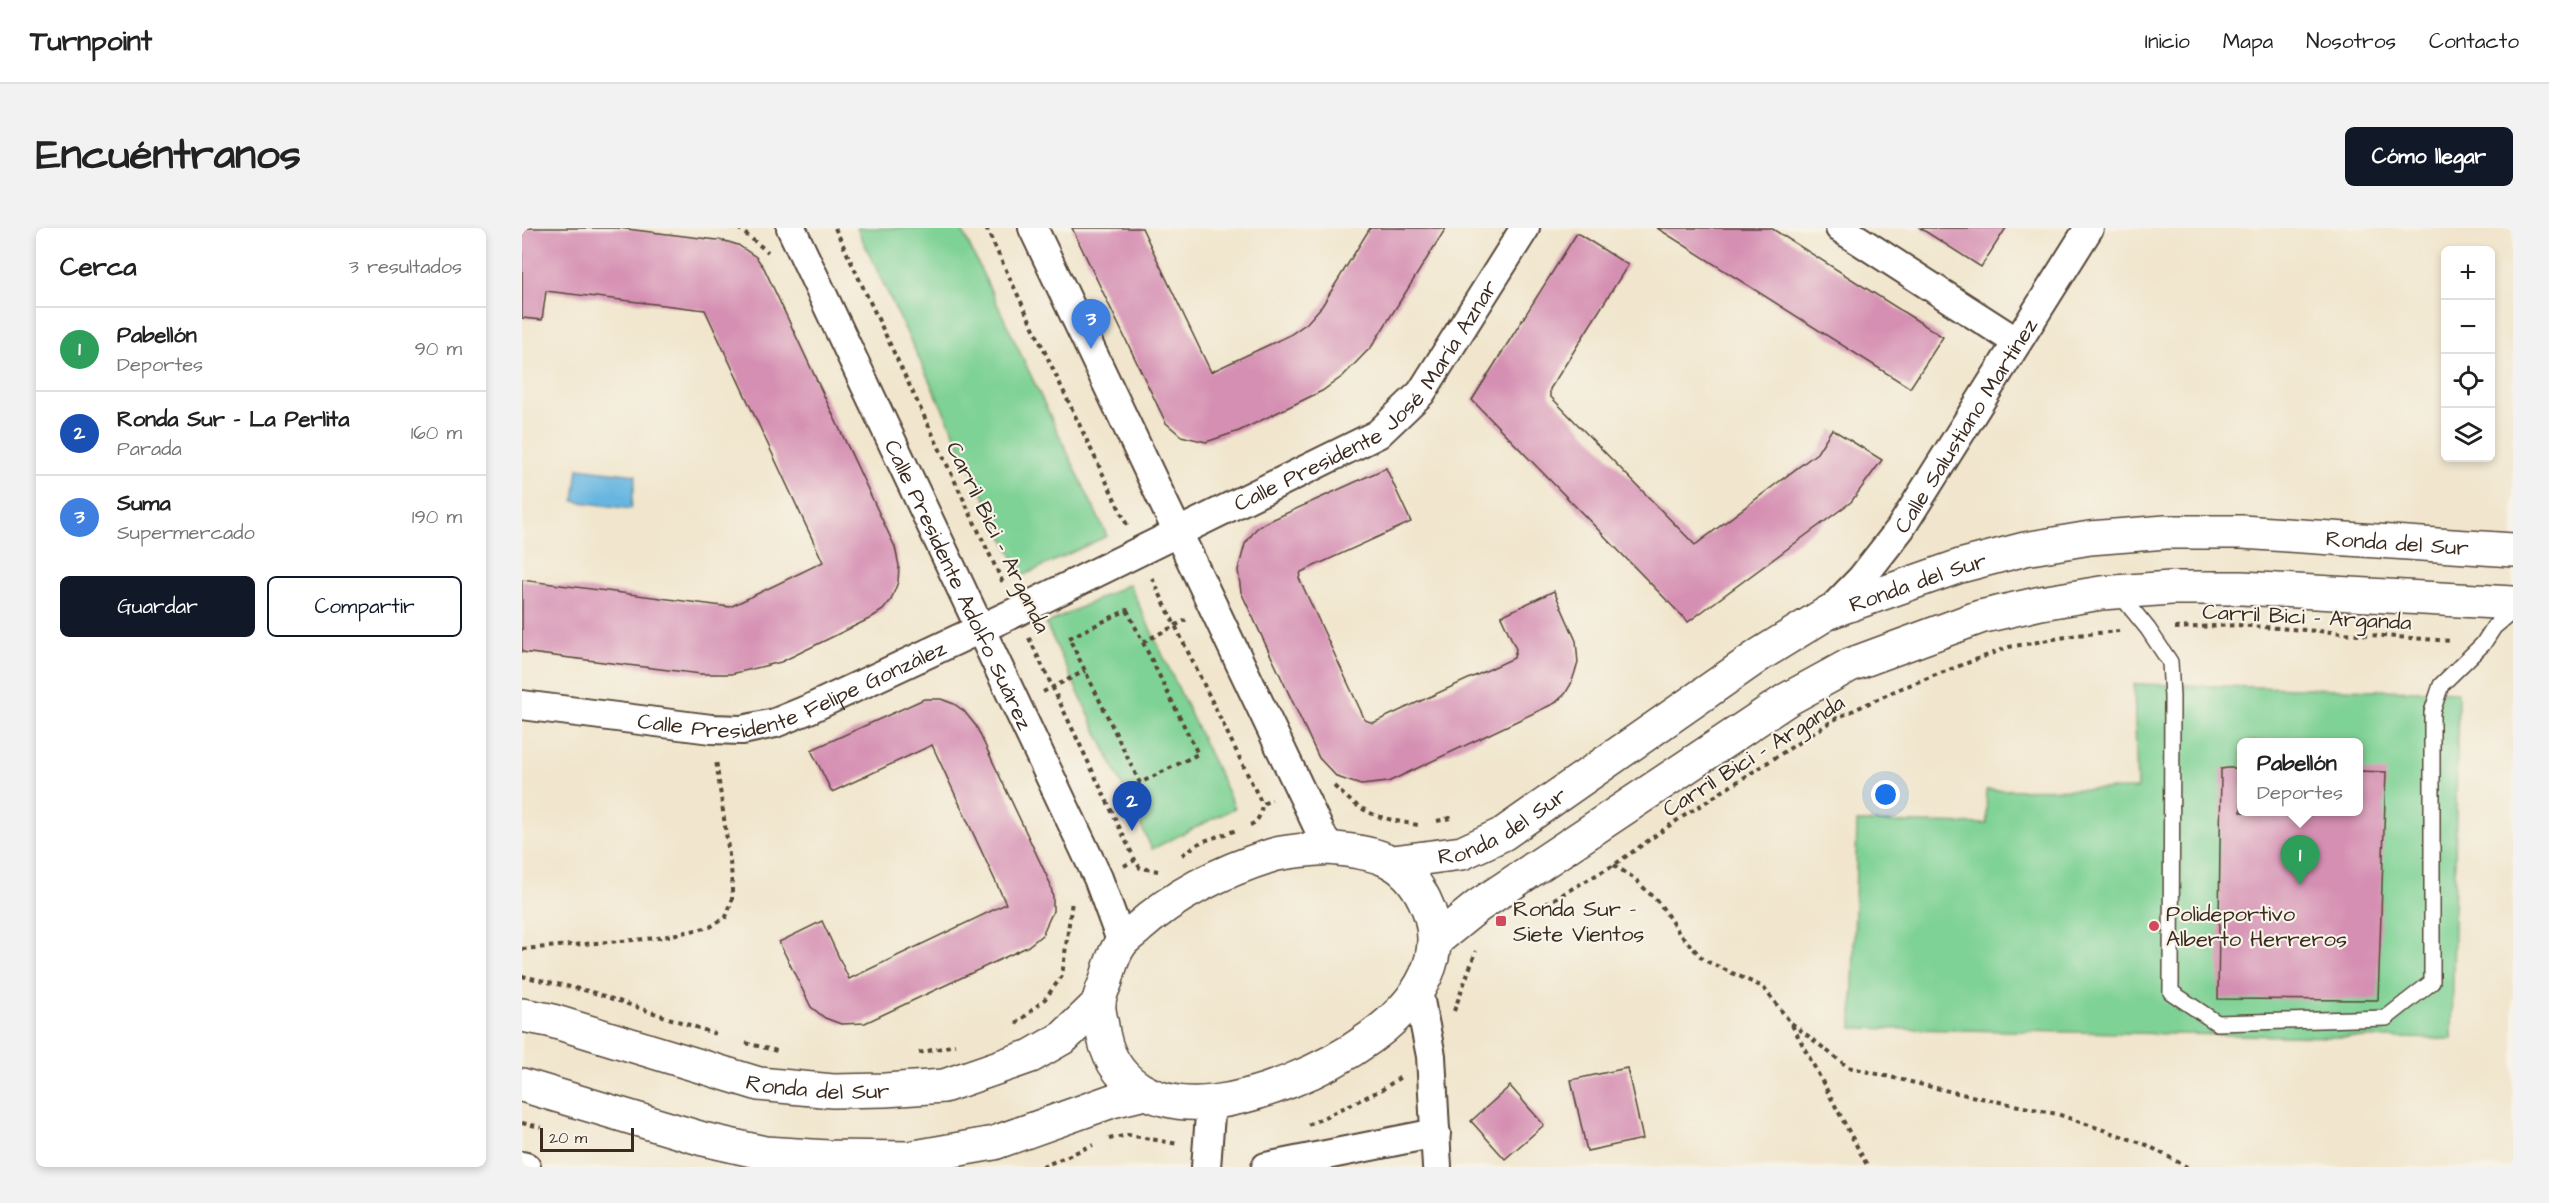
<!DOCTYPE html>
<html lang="es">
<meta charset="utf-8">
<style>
:root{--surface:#fff;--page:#f2f2f2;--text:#222;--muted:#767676;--line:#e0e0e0;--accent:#111827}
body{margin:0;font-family:"Architects Daughter",sans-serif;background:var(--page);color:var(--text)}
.controls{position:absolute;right:18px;top:18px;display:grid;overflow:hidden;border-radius:9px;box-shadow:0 3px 9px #0003}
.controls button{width:54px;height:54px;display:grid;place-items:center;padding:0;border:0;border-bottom:2px solid var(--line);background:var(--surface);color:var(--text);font:30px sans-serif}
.scale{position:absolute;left:18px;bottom:15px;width:94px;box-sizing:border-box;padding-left:6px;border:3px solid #3b2a1e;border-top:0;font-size:16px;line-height:21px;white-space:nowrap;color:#3b2a1e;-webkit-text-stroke:4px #f7f3e8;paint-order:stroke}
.you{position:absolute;left:1364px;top:567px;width:21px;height:21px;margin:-15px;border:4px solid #fff;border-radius:50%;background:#1a73e8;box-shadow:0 0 0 9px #1a73e833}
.badge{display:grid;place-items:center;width:39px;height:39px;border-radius:50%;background:var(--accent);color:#fff;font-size:20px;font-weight:700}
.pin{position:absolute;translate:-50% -50px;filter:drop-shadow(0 2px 3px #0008)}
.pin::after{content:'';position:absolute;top:32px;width:21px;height:18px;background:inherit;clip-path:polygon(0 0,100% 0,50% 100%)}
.popup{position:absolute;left:1715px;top:510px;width:126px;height:78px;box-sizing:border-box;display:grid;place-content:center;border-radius:9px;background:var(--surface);filter:drop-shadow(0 2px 4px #0005);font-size:20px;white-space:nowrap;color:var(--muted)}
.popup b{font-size:22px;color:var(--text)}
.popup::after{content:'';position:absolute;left:50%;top:100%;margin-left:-12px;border:12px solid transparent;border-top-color:var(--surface)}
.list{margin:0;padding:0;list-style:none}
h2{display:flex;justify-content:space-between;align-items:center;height:78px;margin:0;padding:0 24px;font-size:26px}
h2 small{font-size:20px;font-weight:400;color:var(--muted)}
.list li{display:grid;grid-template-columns:39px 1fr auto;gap:18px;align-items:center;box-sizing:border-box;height:84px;padding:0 24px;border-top:2px solid var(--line)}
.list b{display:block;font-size:22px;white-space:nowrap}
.list p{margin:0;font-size:20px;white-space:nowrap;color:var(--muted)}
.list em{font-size:20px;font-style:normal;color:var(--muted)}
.actions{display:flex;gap:12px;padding:18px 24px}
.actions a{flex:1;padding:14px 0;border:2px solid var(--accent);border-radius:9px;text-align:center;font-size:21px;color:var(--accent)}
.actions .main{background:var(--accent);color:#fff}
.icon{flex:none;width:33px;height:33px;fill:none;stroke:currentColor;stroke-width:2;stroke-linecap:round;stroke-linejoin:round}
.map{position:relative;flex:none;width:1991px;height:939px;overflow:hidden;border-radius:9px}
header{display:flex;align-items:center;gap:36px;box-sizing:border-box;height:84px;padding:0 30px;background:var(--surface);border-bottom:2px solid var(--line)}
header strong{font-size:28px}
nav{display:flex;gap:33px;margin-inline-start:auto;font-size:21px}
.intro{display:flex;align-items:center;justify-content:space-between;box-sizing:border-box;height:144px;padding:0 36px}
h1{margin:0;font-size:42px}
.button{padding:15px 27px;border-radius:9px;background:var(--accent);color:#fff;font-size:21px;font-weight:700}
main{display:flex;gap:36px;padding:0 36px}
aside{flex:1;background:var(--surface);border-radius:9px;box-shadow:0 3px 9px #0003}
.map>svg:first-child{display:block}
</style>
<header>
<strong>Turnpoint</strong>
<nav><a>Inicio</a><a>Mapa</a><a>Nosotros</a><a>Contacto</a></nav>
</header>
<div class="intro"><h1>Encuéntranos</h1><a class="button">Cómo llegar</a></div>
<main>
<aside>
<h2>Cerca<small>3 resultados</small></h2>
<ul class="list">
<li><span class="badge" style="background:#2e9e5b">1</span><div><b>Pabellón</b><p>Deportes</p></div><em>90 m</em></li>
<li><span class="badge" style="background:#1a4fb4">2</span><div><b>Ronda Sur - La Perlita</b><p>Parada</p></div><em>160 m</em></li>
<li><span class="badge" style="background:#3f7fe0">3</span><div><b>Suma</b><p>Supermercado</p></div><em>190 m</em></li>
</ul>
<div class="actions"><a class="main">Guardar</a><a>Compartir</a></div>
</aside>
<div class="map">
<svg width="1991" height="939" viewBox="0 0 1991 939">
<rect width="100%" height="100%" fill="#f7f3e8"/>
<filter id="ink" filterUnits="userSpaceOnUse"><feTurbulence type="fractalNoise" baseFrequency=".0167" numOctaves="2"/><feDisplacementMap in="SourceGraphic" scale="12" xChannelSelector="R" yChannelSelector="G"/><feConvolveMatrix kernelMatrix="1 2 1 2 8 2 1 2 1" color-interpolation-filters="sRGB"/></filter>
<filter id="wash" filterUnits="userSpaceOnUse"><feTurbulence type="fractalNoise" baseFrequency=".008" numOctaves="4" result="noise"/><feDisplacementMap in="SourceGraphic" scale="24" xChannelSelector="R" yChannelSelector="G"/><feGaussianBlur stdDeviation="1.35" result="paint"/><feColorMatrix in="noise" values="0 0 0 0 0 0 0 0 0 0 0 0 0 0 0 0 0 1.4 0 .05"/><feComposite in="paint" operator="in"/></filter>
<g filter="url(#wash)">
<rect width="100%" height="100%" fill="#f1e6cd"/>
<g fill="#7fd295" stroke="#5d7e5a" stroke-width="1.5" fill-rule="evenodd">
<path d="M335,0H439L585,308L500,348Z"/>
<path d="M607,356L713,580L630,621L524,396Z"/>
<path d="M1612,456L1936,464L1930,811L1330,800L1335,594L1465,596L1464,562L1615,561ZM1720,514H1836V584H1720Z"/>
</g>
<path fill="#66b6e1" stroke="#507080" stroke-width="1.5" d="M56,240L114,247L109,281L52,273Z"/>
<g id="blocks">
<g fill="#d58fb2">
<path d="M0,0H96L203,13L216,17L234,29L242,40L373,319L377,338L376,354L369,372L361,382L347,391L259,434L209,446H179L0,424V352L208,379L301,334L183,82L24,63L20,92L0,90Z"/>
<path d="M550,0H620L689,144L768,107L785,95L800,78L848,0H924L850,118L821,148L800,163L717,203L684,214L659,208L644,195Z"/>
<path d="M1135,0H1249L1421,109L1388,160Z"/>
<path d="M1398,0H1484L1459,39Z"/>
<path d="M1055,5L1106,37L1028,161V168L1173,317L1295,225L1310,201L1360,232L1329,274L1166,394L950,172Z"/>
<path d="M864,240L889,294L779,344L777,350L843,492L851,495L992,430L994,421L979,388L1032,363L1054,413L1056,435L1049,456L1043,466L1033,475L866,554L839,557L815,549L797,530L719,364L716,342L723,316L734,301L743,295Z"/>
<path d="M402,471H419L432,476L442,483L454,498L528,655L531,669V683L520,707L505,719L343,795L319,796L303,790L289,779L257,714L300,693L327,751L484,676L410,517L310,564L289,522Z"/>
<path d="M1706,540H1719V584H1836V543L1864,544L1856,772L1696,771L1699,541Z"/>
<path d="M1105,840L1121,911L1065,923L1049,852Z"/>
<path d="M988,858L1022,897L983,931L949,893Z"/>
</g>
</g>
</g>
<g filter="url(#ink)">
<use href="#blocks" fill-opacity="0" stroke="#564638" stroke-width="1.5"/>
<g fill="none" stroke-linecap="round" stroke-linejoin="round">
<g stroke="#564638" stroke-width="18">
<path id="service" d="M1596,364L1626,401L1648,434L1650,469L1649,764L1695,795L1864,790L1910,754V484L1919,457L1961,416L1972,399L1991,383"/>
</g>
<g stroke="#564638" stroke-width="32">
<g id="minor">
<path id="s1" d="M269,0L576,650L600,715"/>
<path d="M511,0L806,620"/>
<path d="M1318,0L1495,114"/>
<path id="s2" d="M1307,384L1339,351L1378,301L1567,0"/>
<path id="s3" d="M0,477L189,501L220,502L253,495L287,481L494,384L856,206L899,165L1003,0"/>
<path d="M896,763L909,828L915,939"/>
<path d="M0,938L4,939"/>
<path d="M684,939L689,874"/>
<path d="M744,939L914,905"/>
</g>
</g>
<g stroke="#564638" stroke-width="36">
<g id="secondary">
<path d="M806,620C851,625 881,628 902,671C957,780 774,864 692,874C636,881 587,857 580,798C579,791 576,782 577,775C577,768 581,760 584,753C587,741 592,724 600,714C604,709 612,704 617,699C655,665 703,642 751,627C768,622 789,622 806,620Z"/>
<path id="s4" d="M871,634L940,625L981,606L1239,426L1307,384L1438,338L1503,321L1568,310L1644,304H1720L1991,322"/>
<path d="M913,713L956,678L1266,471L1328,437L1458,389L1519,375L1579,365L1649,360H1720L1991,375"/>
<path id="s5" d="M0,787L27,792L237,856L311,863L363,862L422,858L509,828L542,809L577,775"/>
<path d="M0,857L181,911L243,925L306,929L387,930L472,915L590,873L623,865"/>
</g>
</g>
<g stroke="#564638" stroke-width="4" stroke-dasharray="4.5 4.5" stroke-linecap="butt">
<path d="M216,0L246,24"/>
<path d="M313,0L482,357"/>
<path d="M464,0L605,297"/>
<path d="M630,350L740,576"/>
<path d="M605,382L676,526L618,555L547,410Z"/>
<path d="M1653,400L1715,397L1929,413"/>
<path d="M507,410L613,632"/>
<path d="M621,414L664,392"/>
<path d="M521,464L563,443"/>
<path d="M812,558C842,587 856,590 896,597"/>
<path d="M915,593L928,590L929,593"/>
<path d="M728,597C737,594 739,585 740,576L750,572"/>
<path d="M660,627L679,614L715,602"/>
<path d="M1092,637L1113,651L1138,676L1157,705L1182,732L1241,759L1268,794L1326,839L1435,865L1535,886L1625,917L1665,939"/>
<path d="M602,638L613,632L618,640L636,643"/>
<path d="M1016,680L1092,637L1151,595L1315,490L1377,461L1487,419L1555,407L1597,403"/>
<path d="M0,721L136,710L188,699L204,689L210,673V649L194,532"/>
<path d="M0,748L70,764L194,806"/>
<path d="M932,783L954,723"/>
<path d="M494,796L523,771L540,748L550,673"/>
<path d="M1270,797L1346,939"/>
<path d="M224,815L255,823"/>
<path d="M397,825L433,817"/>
<path d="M0,895L19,899"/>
<path d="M786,897L861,861L880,848"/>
<path d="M587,911L606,907L656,916"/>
<path d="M520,939L571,917"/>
</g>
<use href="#service" stroke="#fff" stroke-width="15"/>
<use href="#minor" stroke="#fff" stroke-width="28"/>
<use href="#secondary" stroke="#fff" stroke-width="33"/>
</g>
</g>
<g fill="#d1495b" stroke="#f7f3e8" stroke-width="2">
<rect x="973" y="687" width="12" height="12" rx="3"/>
<circle cx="1632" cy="698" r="6"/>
</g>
<g text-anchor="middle" stroke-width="4.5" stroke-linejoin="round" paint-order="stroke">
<g font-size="22" fill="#3b2a1e" stroke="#f7f3e8">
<text dy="8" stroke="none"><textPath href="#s3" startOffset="940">Calle Presidente José María Aznar</textPath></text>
<text dy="8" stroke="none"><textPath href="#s2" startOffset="232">Calle Salustiano Martínez</textPath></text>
<text transform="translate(477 309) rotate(64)" y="8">Carril Bici - Arganda</text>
<text dy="8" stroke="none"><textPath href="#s4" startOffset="1089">Ronda del Sur</textPath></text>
<text dy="8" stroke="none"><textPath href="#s4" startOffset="603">Ronda del Sur</textPath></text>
<text dy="8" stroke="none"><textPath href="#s1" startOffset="394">Calle Presidente Adolfo Suárez</textPath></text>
<text transform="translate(1785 388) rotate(3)" y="8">Carril Bici - Arganda</text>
<text dy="8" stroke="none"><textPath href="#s3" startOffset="279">Calle Presidente Felipe González</textPath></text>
<text transform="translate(1231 527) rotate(-32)" y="8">Carril Bici - Arganda</text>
<text dy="8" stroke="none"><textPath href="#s4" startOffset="117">Ronda del Sur</textPath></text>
<text dy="8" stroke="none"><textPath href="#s5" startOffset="306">Ronda del Sur</textPath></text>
</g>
<g font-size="22" fill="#3b2a1e" stroke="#f7f3e8" text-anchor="start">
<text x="991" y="688">Ronda Sur -<tspan x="991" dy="25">Siete Vientos</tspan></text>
<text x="1644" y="693">Polideportivo<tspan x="1644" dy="25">Alberto Herreros</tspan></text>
</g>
</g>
</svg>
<div class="controls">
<button>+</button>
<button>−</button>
<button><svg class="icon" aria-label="locate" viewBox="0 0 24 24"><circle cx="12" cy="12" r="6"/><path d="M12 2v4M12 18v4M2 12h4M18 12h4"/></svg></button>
<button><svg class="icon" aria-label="layers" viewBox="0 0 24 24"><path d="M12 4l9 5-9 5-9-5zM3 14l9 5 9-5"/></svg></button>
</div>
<div class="scale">20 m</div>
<div class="you"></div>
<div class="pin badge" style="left:1778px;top:657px;background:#2e9e5b">1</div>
<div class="popup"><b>Pabellón</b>Deportes</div>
<div class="pin badge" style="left:610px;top:603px;background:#1a4fb4">2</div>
<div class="pin badge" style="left:569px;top:121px;background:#3f7fe0">3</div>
</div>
</main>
